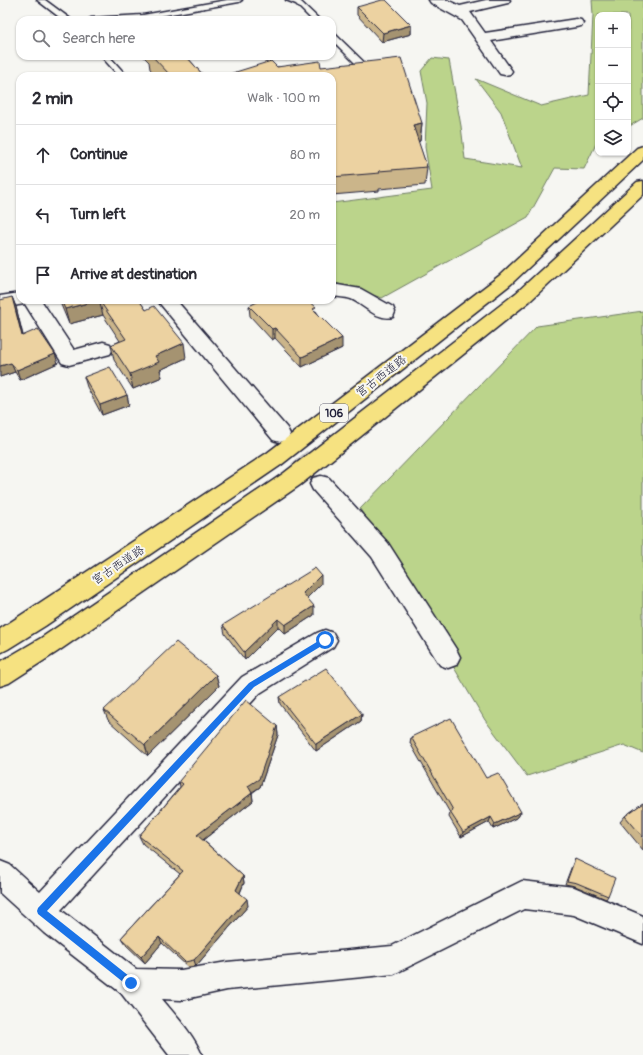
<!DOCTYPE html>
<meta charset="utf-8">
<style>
:root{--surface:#fff;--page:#f2f2f3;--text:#2b2b33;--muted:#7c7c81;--line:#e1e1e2}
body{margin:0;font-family:Pangolin,"Klee One",sans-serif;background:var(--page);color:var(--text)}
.controls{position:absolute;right:12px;top:12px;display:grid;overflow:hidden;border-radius:8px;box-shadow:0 1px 3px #0004}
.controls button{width:36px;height:36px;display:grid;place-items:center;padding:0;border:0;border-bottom:1px solid var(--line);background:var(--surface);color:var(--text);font:20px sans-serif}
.stop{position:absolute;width:12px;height:12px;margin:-9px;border:3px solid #1a73e8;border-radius:50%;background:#fff}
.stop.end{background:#1a73e8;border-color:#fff;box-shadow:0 1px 4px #0008}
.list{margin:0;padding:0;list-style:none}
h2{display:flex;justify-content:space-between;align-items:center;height:52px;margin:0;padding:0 16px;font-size:17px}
h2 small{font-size:13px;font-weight:400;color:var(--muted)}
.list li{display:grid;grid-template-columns:26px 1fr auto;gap:12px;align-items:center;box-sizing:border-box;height:60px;padding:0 16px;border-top:1px solid var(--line)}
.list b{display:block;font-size:15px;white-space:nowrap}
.list em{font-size:13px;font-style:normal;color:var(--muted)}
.icon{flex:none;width:22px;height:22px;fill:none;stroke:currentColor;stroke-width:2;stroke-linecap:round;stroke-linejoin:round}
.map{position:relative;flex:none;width:643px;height:1055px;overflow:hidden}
.search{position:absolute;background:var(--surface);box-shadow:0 1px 3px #0004;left:16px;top:16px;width:320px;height:44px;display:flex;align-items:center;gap:10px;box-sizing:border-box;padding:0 14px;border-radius:12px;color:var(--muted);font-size:15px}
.panel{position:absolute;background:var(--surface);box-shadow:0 1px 3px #0004;left:16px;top:72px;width:320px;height:232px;border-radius:12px}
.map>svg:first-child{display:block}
</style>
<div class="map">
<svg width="643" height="1055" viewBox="0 0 643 1055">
<rect width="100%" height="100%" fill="#f6f6f2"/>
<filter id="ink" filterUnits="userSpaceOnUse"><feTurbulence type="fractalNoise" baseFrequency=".025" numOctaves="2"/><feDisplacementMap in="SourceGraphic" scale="8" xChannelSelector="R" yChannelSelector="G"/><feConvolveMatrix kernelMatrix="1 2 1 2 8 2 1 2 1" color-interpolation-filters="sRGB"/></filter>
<g filter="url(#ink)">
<g fill="#bbd48b" stroke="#6e7b63">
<path d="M592,0H643V118L628,127V15H598V143L596,144L584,169L555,168L528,217L382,298L332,282V203L432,190L425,147L427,103L421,71L432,58L449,60L461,126L465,159L522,168L501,112L476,79L541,106L589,95L593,15Z"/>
<path d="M643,311V753L624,745L527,776L485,720L360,509L537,326Z"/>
</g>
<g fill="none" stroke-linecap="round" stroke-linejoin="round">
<path stroke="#cccccd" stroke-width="20" stroke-dasharray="20 10" stroke-linecap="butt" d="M280,434L321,484"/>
<g stroke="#22223b" stroke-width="3">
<g id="lane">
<path d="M37,0H45L72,20H63Z"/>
<path d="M227,0H242L239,2L143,19L87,20L91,18L143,15Z"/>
<path d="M286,0L300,1L320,20H312L296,4Z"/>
<path d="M332,34H335L372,70V74H366L332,40Z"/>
<path d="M101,56H109L127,76H119Z"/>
</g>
</g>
<g stroke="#22223b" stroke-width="3">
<g id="street">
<path d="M429,0H447L460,6L486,0H510L508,3L470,12L485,33L576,19L581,20L583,23L581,26L576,27L491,41L512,71L510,74L505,75L500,74L462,20L431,3Z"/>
<path d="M332,284L361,289L393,307L395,312L393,317C377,321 364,305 351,299C345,297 338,297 332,296Z"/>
<path d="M20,293V300H41L74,350L103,342L110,344L113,349L110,354L69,365L62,363L25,304L0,308V296Z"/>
<path d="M157,300H176L287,428L290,434L287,440L280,442L273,440Z"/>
<path d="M321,476L329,478L388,543L456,649L460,657L456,665L448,668L440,665L372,557L313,490L310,484L313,478Z"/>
<path d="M325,630L333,633L337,640L333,647L260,693L61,910L136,969L181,970L227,962L392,946L522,881L574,887L643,916V944L574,915L524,909L394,974L227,990L181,1000L162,999C177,1017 193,1034 202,1055H169L121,993L44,933L0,893V861L10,865L40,892L242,677L317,633Z"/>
</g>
</g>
<g stroke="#22223b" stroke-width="3">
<g id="highway">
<path d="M643,146V160L511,284L281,465L45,626L8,649L0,653V629L267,453L499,276L637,148Z"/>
<path d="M643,181V195L530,301L300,485L57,652L9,683L0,686V662L41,638L284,473L516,293L637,182Z"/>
</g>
</g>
<use href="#lane" fill="#f6f6f2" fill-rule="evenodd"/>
<use href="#street" fill="#f6f6f2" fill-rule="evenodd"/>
<use href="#highway" fill="#f6e281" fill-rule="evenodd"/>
</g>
<g fill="#cbb58a" stroke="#22223b">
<path d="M357,7L411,25V34L382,42L357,15Z"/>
<path d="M143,56H186L204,76H157L150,69L149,62Z"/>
<path d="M277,67H321L422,123L420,141L418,142L427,167L425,185L379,189V191L332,195V76Z"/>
<path d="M12,297L16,307L23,335L58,363L20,380L15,372L0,377Z"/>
<path d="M59,300H139L146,310L186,358L160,370L162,377L133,389L114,360L111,345L120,341L103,315L69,324Z"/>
<path d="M249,306L316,311L342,348L302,367L275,338L272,340L250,316Z"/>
<path d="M84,377L127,395L129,405L102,415L87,387Z"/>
<path d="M321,584L307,598L314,615L285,634L278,627L245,660L225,634L223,625Z"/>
<path d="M216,675L219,686L148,756L108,720L104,710Z"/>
<path d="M279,697L362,714L361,721L316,751L280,704Z"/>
<path d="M277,726L278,735L260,787L252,793L253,801L203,840L243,876L244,883L240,893L248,906L196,966L188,967L162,943L145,963L125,944L121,938L180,874L143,844L139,836L180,787L179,781Z"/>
<path d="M411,737L486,778L521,812L518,817L493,829L489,822L461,837L449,817L450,813L410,743Z"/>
<path d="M643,803V850L620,822L625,816Z"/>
<path d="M575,859L608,896L606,899L575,886L565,884L573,863Z"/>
</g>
<g fill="#a59371" stroke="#22223b">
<path d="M411,25V34L382,42L383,33Z"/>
<path d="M422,123L420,141L411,143L413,125Z"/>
<path d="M12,297L16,307L25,345L22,336Z"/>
<path d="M99,300L103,315L69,324L65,309Z"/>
<path d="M275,328V338L272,340V329Z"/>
<path d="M342,338V348L302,367V357Z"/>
<path d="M184,343L186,358L160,370L162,377L133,389L130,374L155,356Z"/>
<path d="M55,354L58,363L20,380L17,370Z"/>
<path d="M11,363L15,372L0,377V366Z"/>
<path d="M127,395L129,405L102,415L100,405Z"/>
<path d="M321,575V584L303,602V593Z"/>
<path d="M314,606V615L285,634V625Z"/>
<path d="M278,619V627L245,660L244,652Z"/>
<path d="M216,675L219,686L148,756L145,745Z"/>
<path d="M362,714L361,721L316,751V744Z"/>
<path d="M277,726L278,735L260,787L249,794L248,786Z"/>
<path d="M252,793L253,801L199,843L197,835Z"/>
<path d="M521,812L518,817L493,829L495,824Z"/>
<path d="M491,817L489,822L461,837L463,832Z"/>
<path d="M243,876L244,883L238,897L236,890Z"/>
<path d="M247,899L248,906L196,966L194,960Z"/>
<path d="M159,937L162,943L145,963L141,957Z"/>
</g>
<g fill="#ecd2a1" stroke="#22223b">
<path d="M382,0H386L411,25L383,33L357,7Z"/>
<path d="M152,56H186L204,76H171Z"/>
<path d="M401,58L422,123L413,125L427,167L379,171L380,173L332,177V76H223L271,61L277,67L320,61L321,67Z"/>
<path d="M12,297L22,336L38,329L55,354L17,370L11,363L0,366V300Z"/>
<path d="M61,300H139L146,310L154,306L184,343L155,356L159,362L130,374L111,345L126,339L99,300L65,309Z"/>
<path d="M261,300H308L316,307L313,309L342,338L302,357L275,328L272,329L249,306Z"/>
<path d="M110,367L127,395L100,405L84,377Z"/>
<path d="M315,568L321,575L303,593L314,606L285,625L278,619L244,652L223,625Z"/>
<path d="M176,642L216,675L145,745L104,710Z"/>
<path d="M326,668L362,714L316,744L279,697Z"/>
<path d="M246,700L277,726L259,779L248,786L252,793L197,835L243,876L236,890L247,899L194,960L185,962L159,937L141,957L121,938L183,871L139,836L183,784L179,781Z"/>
<path d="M451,718L486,778L498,773L521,812L495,824L491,817L463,832L450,812L453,810L411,737Z"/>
<path d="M643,803V837L625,816Z"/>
<path d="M575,859L615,878L608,896L577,883L567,881Z"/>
</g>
</g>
<path fill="#1a73e8" d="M325,637L329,640L328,642L254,687L47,911L134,980L136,983L134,986L131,987L128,986L38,914L37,911L38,908L249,683Z"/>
<g text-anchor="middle" stroke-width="4" stroke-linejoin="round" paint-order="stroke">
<rect fill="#f6f6f2" stroke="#626272" stroke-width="1" x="320" y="404" width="28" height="18" rx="3"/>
<g font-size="11" font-weight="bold" fill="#22223b">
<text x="334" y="417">106</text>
</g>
<g font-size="12" fill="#22223b" stroke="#f6f6f2">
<text transform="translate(381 376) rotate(-38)" y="4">宮古西道路</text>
<text transform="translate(118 565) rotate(-34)" y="4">宮古西道路</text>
</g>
</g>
</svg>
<div class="controls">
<button>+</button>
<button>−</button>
<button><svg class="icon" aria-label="locate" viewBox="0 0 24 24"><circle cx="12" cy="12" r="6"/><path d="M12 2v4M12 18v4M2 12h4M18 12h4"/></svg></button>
<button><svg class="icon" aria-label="layers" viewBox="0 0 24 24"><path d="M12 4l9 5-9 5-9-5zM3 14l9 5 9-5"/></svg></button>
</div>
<div class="stop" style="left:325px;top:640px"></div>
<div class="stop end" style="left:131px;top:983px"></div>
<div class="search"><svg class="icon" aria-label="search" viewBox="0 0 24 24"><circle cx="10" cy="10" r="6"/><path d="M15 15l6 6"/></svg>Search here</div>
<section class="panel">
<h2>2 min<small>Walk · 100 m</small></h2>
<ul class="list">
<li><svg class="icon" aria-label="ahead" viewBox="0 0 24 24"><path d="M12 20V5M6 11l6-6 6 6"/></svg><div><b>Continue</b></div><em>80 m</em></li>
<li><svg class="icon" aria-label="left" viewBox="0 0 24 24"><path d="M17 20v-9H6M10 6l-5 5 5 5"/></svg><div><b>Turn left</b></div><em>20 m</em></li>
<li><svg class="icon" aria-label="arrive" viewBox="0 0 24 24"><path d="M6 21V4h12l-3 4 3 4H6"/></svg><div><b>Arrive at destination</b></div></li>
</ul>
</section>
</div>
